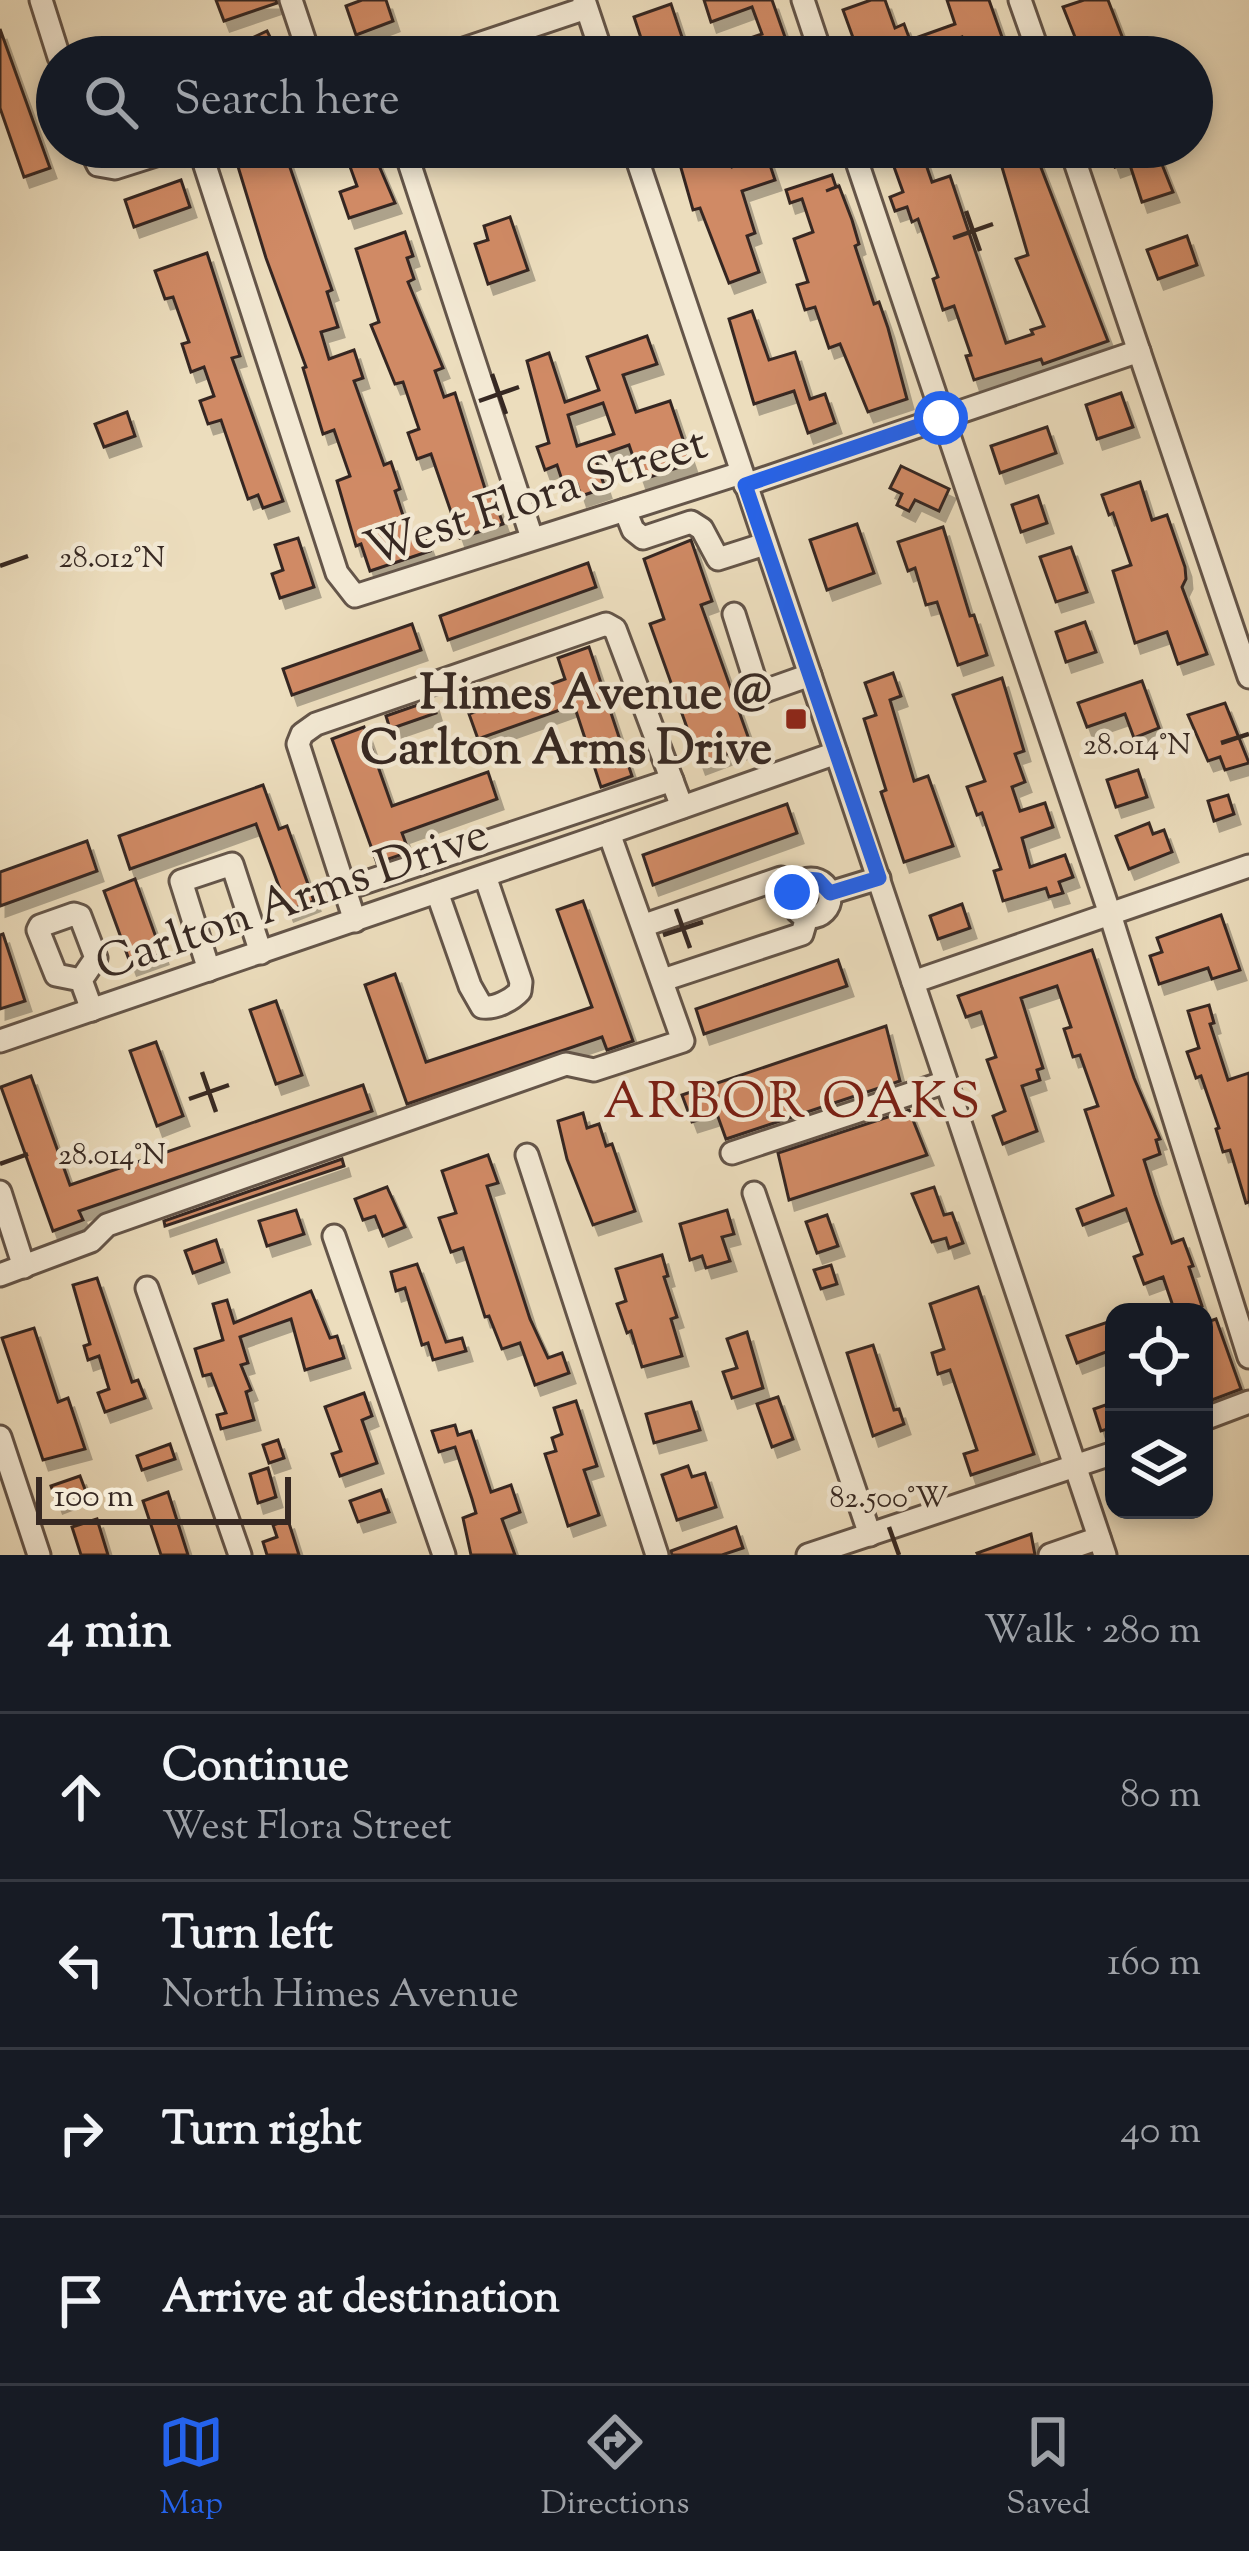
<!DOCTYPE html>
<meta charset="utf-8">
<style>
:root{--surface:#171b24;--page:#20242c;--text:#f1f3f6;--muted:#9ea1a6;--line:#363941;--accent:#2563eb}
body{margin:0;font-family:"Sorts Mill Goudy",serif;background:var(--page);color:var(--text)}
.controls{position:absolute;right:36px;bottom:36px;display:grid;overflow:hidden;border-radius:24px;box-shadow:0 6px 18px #0003}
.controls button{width:108px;height:108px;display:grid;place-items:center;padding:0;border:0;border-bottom:3px solid var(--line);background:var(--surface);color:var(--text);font:60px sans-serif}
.scale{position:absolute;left:36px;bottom:30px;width:255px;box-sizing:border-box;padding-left:12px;border:6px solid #362822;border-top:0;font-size:33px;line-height:42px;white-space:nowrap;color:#362822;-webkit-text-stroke:9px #f3e9d4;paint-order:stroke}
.stop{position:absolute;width:36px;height:36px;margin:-27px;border:9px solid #2563eb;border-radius:50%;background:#fff}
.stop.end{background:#2563eb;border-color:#fff;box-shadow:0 3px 12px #0008}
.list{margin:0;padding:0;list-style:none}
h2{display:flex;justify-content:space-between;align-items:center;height:156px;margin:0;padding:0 48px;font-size:51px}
h2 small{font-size:39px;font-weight:400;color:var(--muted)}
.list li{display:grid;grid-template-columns:78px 1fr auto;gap:36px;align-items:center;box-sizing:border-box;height:168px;padding:0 48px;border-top:3px solid var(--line)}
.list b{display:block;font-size:45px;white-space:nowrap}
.list p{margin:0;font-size:39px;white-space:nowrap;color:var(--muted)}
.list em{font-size:39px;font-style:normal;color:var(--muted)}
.icon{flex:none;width:66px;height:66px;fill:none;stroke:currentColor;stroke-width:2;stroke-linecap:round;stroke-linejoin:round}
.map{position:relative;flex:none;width:1249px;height:1555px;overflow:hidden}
.search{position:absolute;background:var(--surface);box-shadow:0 6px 18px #0003;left:36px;right:36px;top:36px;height:132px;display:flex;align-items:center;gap:30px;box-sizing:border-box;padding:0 42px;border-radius:66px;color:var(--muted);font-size:45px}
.sheet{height:828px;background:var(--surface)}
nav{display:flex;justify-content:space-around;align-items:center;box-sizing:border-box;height:168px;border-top:3px solid var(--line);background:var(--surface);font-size:33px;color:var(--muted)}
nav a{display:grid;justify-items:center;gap:6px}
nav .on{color:var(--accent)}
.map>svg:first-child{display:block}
</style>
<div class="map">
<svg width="1249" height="1555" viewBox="0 0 1249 1555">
<defs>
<filter id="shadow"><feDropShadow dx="6" dy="10" stdDeviation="0" flood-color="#0004"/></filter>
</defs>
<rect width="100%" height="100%" fill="#ecddbd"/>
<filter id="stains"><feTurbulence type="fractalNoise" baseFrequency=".00167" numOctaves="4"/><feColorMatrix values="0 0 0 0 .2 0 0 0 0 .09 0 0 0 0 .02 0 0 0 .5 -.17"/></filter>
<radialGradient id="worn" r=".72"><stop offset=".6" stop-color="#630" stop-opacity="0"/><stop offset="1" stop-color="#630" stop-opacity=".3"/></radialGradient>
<g fill="#d08a65" stroke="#362822" stroke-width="3" fill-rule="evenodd" filter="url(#shadow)">
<path d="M216,0H276L277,3L224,21Z"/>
<path d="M362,0H386L393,21L356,35L346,6Z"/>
<path d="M704,0H772L792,57H734L730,45L762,34L752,7L711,22Z"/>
<path d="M871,0H885L895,28L904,24L910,40L955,24L947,0H989L1009,57H969L962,37L908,57H860L843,10Z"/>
<path d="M1084,0H1108L1130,57H1083L1063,7Z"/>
<path d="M671,4L682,37L645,50L634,17Z"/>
<path d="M0,29L50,168L24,177L0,108Z"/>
<path d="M267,31L280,57H211Z"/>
<path d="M232,147H283L332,290L327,292L338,327L321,332L329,359L354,350L363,378L354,381L384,465L391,462L400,489L395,491L410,537L423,533L430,551L370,571L361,544L356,546L337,481L350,476L334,430L323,434L303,368L306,367L266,258Z"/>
<path d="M343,147H371L395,203L349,218L340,192L357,186Z"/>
<path d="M675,147H725L732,167L767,156L775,180L742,191L755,233L747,236L759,272L729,283L700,208L693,210Z"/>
<path d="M905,147H920L932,182L950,176L1006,343L1033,334L1031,330L1044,326L1016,259L1028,255L996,147H1033L1108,341L1043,364L1041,359L974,380L966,356L971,355L954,306L943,310L933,279L938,277L918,219L912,222L907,207L895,211L890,197L903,192L889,153Z"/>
<path d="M1108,147H1155L1173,192L1142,202L1129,162L1115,167Z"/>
<path d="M832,175L836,187L826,191L839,186L852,220L859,244L855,246L874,304L879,302L888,328L907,399L868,412L840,344L829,348L815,307L805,310L797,285L808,282L794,239L813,232L802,199L790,203L786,190Z"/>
<path d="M181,180L190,207L134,227L125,200Z"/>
<path d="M510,217L528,270L488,284L475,244L488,240L484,226Z"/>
<path d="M405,232L413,256L407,258L414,279L408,282L443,368L435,371L444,397L455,393L487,495L492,493L503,524L460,538L431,454L417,459L408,433L419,429L403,382L395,384L371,325L379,322L356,249Z"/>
<path d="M1187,236L1197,265L1158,279L1147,250Z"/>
<path d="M207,253L240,356L232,358L283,501L263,508L258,495L248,499L221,420L208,424L200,401L214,396L204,367L191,372L182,344L189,342L173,297L165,299L155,271Z"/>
<path d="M752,311L769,360L795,352L810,399L825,394L835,423L808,433L794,391L754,404L729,319Z"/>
<path d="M647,336L657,364L623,375L636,412L670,401L691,463L641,480L629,445L595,457L605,488L581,496L577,484L565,489L557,465L545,470L537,447L549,443L527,361L549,353L565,402L599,390L587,357ZM603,403L614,434L577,446L568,415Z"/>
<path d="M1121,393L1133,427L1097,439L1086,405Z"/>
<path d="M127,412L135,436L104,447L95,424Z"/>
<path d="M1047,427L1056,453L1000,473L991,446Z"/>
<path d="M901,466L949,489L939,511L915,500L909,511L897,505L902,494L890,488Z"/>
<path d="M1140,482L1152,520L1167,515L1185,567L1186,579L1182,587L1207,654L1178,664L1167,632L1135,643L1113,571L1131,565L1113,513L1109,515L1102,495Z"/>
<path d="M1038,496L1047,523L1021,532L1012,505Z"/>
<path d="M857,524L874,573L827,590L810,540Z"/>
<path d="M943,527L970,616L974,615L987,655L958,665L937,602L926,605L915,568L908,571L898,542Z"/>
<path d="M298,538L314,587L280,598L272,574L283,570L275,545Z"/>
<path d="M691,540L712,601L701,605L751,745L700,764L650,624L664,619L644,559Z"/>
<path d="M1071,547L1087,592L1056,602L1040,557Z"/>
<path d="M588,563L596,587L448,640L440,616Z"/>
<path d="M1085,622L1096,652L1066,662L1056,632Z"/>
<path d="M412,624L421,650L292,695L283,669Z"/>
<path d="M589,647L632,776L601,787L574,705L478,739L469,714L565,679L558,658Z"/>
<path d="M893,673L901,696L890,700L914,781L928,776L953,846L904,862L881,792L886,790L864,719L876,715L865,683Z"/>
<path d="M1002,678L1024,751L1015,754L1025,782L1012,787L1020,811L1045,803L1053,827L1022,838L1030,867L1065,855L1073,877L1059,882L1063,893L1049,897L1046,888L1003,901L994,871L1001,869L982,813L977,815L967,787L985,781L953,695Z"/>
<path d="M1142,681L1159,728L1134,738L1125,714L1087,727L1078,703Z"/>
<path d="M432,700L436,713L390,729L386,716Z"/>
<path d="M1225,703L1249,763L1225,770L1220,757L1208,761L1188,715Z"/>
<path d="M364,727L392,806L488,772L497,799L402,833L409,852L377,863L332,739Z"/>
<path d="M1138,770L1147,797L1116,807L1107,780Z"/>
<path d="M263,785L279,829L287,826L314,901L288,911L256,824L130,869L119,836Z"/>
<path d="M1228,795L1234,814L1214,821L1208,801Z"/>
<path d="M787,804L797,833L653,885L643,855Z"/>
<path d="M1149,823L1153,834L1164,830L1172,852L1129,869L1116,836Z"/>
<path d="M87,841L97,871L0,906V872Z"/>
<path d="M135,879L162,954L131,965L104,891Z"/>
<path d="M583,901L633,1041L607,1050L602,1037L407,1104L365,985L395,974L426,1062L592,1007L557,910Z"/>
<path d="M962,904L970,928L938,939L930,916Z"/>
<path d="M1221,915L1240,970L1212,979L1208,968L1159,984L1150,956L1162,952L1157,938Z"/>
<path d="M3,934L25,1001L0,1009V935Z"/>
<path d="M1092,950L1134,1078L1160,1139L1156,1140L1160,1154L1144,1160L1155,1195L1172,1243L1183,1239L1193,1266L1189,1267L1202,1306L1183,1312H1175L1163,1277L1144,1284L1134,1257L1142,1254L1126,1209L1083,1225L1077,1209L1113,1195L1085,1110L1098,1106L1080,1055L1073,1057L1064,1029L1071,1027L1057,986L1021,998L1043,1068L1037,1070L1040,1080L1022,1086L1037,1131L1003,1144L993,1116L1005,1111L987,1060L996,1057L981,1012L966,1017L958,996Z"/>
<path d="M838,960L847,986L704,1034L696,1009Z"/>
<path d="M276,1001L302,1075L276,1084L250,1010Z"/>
<path d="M1209,1005L1214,1023L1210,1024L1228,1080L1249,1073V1202L1246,1203L1230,1150L1223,1152L1216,1129L1219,1128L1201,1076L1196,1078L1187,1052L1199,1048L1188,1011Z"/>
<path d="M886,1026L900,1081L726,1139L717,1114L692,1122L682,1095Z"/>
<path d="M156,1042L183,1116L157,1126L130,1051Z"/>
<path d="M31,1076L70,1185L363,1085L372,1111L79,1211L83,1220L53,1231L1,1087Z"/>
<path d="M909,1110L927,1155L789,1200L778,1153Z"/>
<path d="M583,1113L587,1128L599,1124L606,1146L612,1144L635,1211L593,1225L567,1159L558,1121Z"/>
<path d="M488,1155L498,1183L487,1186L530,1319L548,1358L562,1353L569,1373L535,1385L520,1343L502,1349L489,1316L485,1317L463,1248L451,1252L439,1218L456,1213L442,1171Z"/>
<path d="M342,1159L344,1166L165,1226L164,1221Z"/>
<path d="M387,1187L405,1227L383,1236L375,1216L363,1220L355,1199Z"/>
<path d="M934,1187L944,1215L952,1213L963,1243L949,1248L946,1238L932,1242L912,1194Z"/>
<path d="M296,1210L304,1234L267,1246L259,1221Z"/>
<path d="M727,1210L734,1234L722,1237L730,1261L706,1268L702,1256L690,1260L680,1224Z"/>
<path d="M827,1215L838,1246L817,1253L806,1222Z"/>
<path d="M216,1240L223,1262L193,1273L185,1251Z"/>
<path d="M662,1255L668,1276L664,1277L677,1317L671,1319L682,1356L642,1367L631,1331L627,1333L617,1304L626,1301L616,1269Z"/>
<path d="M417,1264L446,1342L462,1338L466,1351L433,1360L428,1343L422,1345L405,1288L396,1291L391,1272Z"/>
<path d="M831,1265L837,1284L821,1289L814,1270Z"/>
<path d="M97,1278L132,1382L138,1380L145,1398L105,1412L98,1393L109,1389L99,1356L88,1360L84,1346L90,1344L73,1285Z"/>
<path d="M978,1287L1034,1454L971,1475L964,1454L977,1450L950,1370L938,1374L932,1353L944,1349L930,1304Z"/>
<path d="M311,1291L330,1338L337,1336L344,1358L305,1370L291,1319L240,1337L248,1363L241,1365L251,1390L246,1392L254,1420L221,1429L217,1415L226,1413L211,1374L203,1376L195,1349L223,1340L213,1304L227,1300L234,1323Z"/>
<path d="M1216,1319L1241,1389L1204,1403V1323Z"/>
<path d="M1111,1321L1114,1349L1077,1363L1067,1336Z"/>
<path d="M34,1328L58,1402L68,1398L85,1449L43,1460L2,1338Z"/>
<path d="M747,1332L763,1388L732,1398L723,1372L737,1368L727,1339Z"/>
<path d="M873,1345L894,1410L899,1409L904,1424L873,1436L847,1353Z"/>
<path d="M364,1393L372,1416L362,1420L377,1463L340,1476L332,1454L341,1451L325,1407Z"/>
<path d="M778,1397L793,1439L772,1447L757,1404Z"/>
<path d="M576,1401L597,1466L584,1470L599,1515L568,1526L545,1454L556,1451L552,1438L562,1434L554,1408Z"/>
<path d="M691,1402L700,1430L654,1443L646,1414Z"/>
<path d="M1114,1402V1427L1101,1431L1094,1409Z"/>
<path d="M455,1425L458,1435L471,1431L491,1492L511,1485L520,1512L502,1519L515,1555H471L463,1518L476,1513L472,1499L455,1447L439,1452L432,1431Z"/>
<path d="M278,1440L284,1458L269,1463L263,1445Z"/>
<path d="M170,1444L175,1459L142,1470L137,1456Z"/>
<path d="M688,1466L692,1477L705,1473L716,1507L677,1520L662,1475Z"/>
<path d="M268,1468L276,1497L258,1503L250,1474Z"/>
<path d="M80,1476L86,1492L57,1503L51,1486Z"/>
<path d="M381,1490L389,1512L358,1522L350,1501Z"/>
<path d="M168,1492L188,1555H161L143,1501Z"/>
<path d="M97,1519L108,1555H81L72,1527Z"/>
<path d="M288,1520L299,1555H267L263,1542L277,1537L273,1525Z"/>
<path d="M736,1527L743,1548L722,1555H672L671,1551Z"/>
<path d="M1031,1534L1035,1555H978L977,1553Z"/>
</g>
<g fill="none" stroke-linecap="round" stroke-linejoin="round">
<g stroke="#645549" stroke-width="27">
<g id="minor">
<path d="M41,0L59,57"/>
<path d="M291,0L310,57"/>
<path d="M584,0L603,57"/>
<path d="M803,0L822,57"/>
<path d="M1020,0L1040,57"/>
<path d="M440,57L586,8"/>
<path d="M89,147L98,165L115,168L181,147"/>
<path d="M199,147L337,573L355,596L741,473"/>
<path d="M404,147L532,538"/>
<path d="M633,147L1105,1555"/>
<path d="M852,147L1110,914L1249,1357"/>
<path d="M1070,147L1249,677"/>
<path d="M745,485L1139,351"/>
<path d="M625,510L633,530L643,538L691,522L702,529L718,559L765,544"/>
<path d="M734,614L759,693L810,675"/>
<circle cx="811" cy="898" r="19"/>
<path d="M345,889L672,780"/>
<path d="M437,892L470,986L482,1007C495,1009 512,1000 520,991L521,982L485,876"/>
<path d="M830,893L879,878"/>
<path d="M355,921L298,744L302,734L316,724L606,624L615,629L682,807"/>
<path d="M645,925L781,878L796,885"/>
<path d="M209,970L181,881L232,864L261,953"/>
<path d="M81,980L56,975L38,930L40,926L74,914L80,916L96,958L81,980L92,1010"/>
<path d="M663,980L802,934L807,917"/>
<path d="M913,982L1249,866"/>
<path d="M0,1041L609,833"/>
<path d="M732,1153L946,1082"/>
<path d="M527,1155L657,1555"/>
<path d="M0,1192L24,1267"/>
<path d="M754,1193L870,1535"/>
<path d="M334,1236L444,1555"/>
<path d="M0,1275L91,1241L107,1225L566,1064L594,1070L683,1041L609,833L836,753"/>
<path d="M147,1288L240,1555"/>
<path d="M1204,1419L1249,1402"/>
<path d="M0,1437L39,1555"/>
<path d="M808,1555L1114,1453"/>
<path d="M1050,1555L1099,1538"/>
</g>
</g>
<use href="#minor" stroke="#f3e9d4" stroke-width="21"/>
</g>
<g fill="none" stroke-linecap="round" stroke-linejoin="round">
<path stroke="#2563eb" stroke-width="15" d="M792,892L806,879L818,880L830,893L879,878L745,485L941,418"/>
</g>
<path fill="none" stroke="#362822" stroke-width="4.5" d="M966,211L980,251M953,238L993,224M492,374L506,414M479,401L519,387M0,566L28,556M1221,743L1249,734M676,909L690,948M663,935L703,922M202,1072L216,1112M189,1099L229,1085M0,1164L28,1154M889,1527L899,1555"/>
<rect fill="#8f2418" stroke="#f3e9d4" stroke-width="4.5" x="784" y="707" width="24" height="24" rx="6"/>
<g text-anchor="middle" stroke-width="9" stroke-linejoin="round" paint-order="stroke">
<g font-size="48" fill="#362822" stroke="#f3e9d4">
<text transform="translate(535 494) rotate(-18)" y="17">West Flora Street</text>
<text transform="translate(291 897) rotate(-19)" y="17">Carlton Arms Drive</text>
</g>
<g font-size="48" font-weight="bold" fill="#362822" stroke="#f3e9d4" text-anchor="end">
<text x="772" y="708">Himes Avenue @<tspan x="772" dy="55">Carlton Arms Drive</tspan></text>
</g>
<g font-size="51" letter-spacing="3" fill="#7a1f14" stroke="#f3e9d4">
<text x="793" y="1117">ARBOR OAKS</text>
</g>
</g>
<g font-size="30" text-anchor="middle" fill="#362822" stroke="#f3e9d4" stroke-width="9" stroke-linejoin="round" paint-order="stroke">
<text x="112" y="567">28.012°N</text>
<text x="1137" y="754">28.014°N</text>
<text x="112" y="1164">28.014°N</text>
<text x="889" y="1507">82.500°W</text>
</g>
<rect width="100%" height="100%" filter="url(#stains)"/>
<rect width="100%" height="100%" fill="url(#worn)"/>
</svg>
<div class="controls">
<button><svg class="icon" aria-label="locate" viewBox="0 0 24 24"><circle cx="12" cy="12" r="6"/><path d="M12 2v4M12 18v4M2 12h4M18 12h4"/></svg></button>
<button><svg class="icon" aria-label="layers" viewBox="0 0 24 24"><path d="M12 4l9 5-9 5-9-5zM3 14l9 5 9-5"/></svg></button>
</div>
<div class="scale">100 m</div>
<div class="stop" style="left:941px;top:418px"></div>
<div class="stop end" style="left:792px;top:892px"></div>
<div class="search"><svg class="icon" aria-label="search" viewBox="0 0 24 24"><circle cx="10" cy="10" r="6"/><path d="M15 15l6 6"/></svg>Search here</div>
</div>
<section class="sheet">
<h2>4 min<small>Walk · 280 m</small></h2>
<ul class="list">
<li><svg class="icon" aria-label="ahead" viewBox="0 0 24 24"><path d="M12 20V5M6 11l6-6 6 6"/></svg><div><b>Continue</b><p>West Flora Street</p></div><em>80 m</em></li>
<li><svg class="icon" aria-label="left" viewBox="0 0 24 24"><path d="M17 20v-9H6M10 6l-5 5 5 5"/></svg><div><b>Turn left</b><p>North Himes Avenue</p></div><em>160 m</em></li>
<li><svg class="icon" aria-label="right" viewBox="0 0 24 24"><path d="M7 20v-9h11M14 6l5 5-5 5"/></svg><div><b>Turn right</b></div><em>40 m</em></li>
<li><svg class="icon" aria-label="arrive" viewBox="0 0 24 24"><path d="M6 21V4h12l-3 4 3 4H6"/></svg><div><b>Arrive at destination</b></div></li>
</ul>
</section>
<nav>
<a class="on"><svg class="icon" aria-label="map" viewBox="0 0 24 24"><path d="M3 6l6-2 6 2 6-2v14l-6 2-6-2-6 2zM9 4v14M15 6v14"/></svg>Map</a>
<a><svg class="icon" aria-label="directions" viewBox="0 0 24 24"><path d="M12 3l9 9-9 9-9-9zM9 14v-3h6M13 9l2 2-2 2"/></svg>Directions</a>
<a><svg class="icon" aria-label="saved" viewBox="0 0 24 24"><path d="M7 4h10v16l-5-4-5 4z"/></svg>Saved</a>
</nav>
